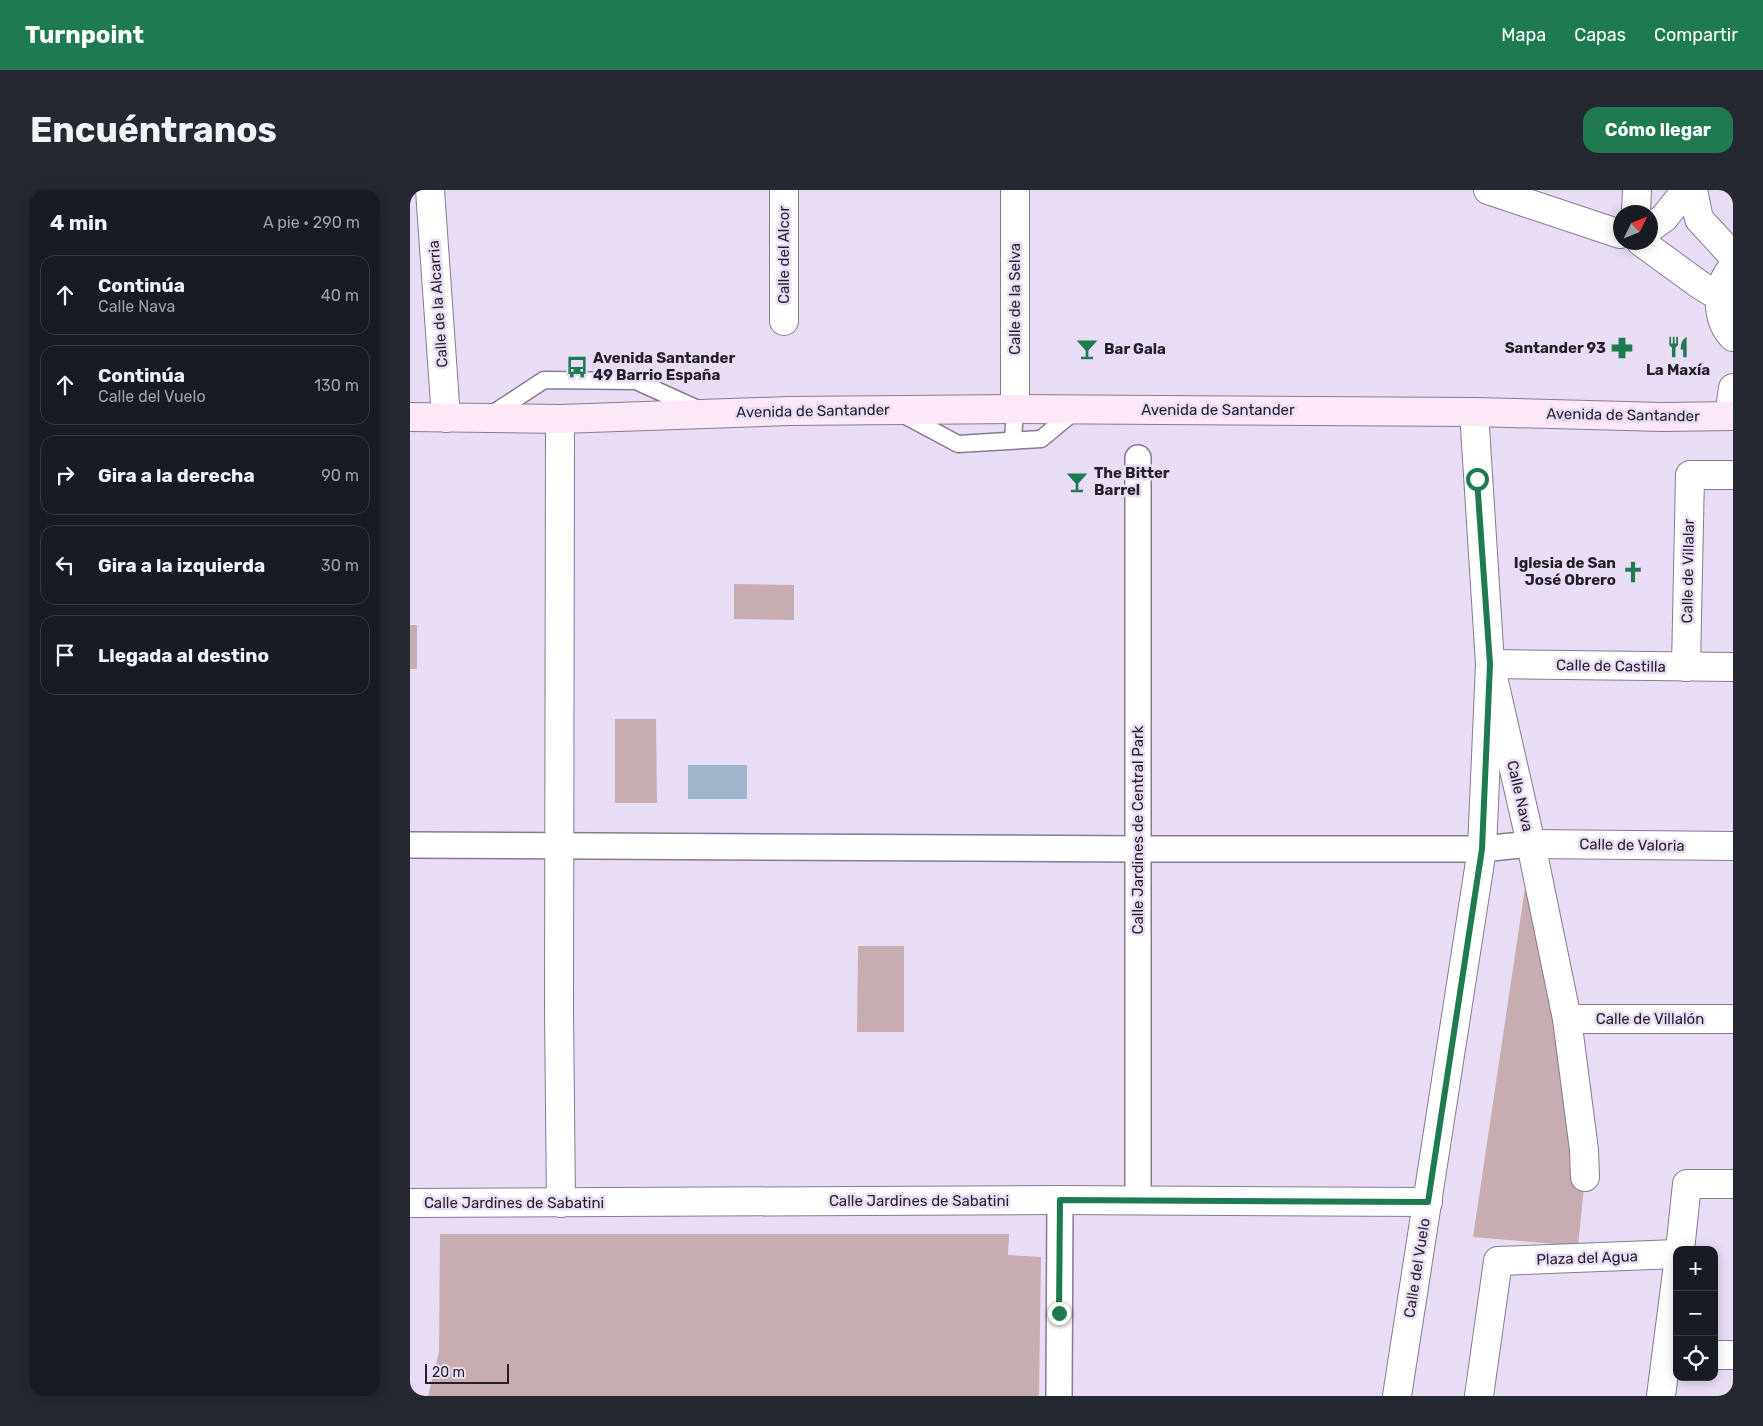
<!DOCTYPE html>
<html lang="es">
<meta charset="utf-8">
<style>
:root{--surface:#171b24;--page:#242831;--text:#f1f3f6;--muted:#9ea1a6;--line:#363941;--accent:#1e7b51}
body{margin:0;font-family:Rubik,sans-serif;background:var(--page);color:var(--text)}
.controls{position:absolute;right:15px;bottom:15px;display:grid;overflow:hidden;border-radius:10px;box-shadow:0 2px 12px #0003}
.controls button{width:45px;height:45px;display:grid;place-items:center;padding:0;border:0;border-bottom:1px solid var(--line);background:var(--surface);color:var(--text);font:25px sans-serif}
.compass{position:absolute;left:1203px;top:15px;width:45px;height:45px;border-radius:50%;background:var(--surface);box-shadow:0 2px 12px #0003;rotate:47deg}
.scale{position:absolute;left:15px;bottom:12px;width:84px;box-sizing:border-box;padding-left:5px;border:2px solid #241f28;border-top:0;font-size:14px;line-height:18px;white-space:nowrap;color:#241f28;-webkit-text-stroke:4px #e9ddf5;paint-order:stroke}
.stop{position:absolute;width:15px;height:15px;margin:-11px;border:4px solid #1e7b51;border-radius:50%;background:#fff}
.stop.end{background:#1e7b51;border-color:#fff;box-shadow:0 1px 5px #0008}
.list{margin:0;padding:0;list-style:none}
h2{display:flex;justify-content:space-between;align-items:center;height:65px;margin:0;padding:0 20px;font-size:21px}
h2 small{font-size:16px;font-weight:400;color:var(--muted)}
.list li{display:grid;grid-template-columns:32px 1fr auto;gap:15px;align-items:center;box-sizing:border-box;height:80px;margin:0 10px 10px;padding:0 10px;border:1px solid var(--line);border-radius:15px}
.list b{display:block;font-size:19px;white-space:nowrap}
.list p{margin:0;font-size:16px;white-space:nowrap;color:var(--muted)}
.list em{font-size:16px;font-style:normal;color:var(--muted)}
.icon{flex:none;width:28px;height:28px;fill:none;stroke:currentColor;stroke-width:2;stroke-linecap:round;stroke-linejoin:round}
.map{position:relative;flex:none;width:1323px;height:1206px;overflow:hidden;border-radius:15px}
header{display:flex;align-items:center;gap:30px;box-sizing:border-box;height:70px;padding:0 25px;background:var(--accent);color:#fff}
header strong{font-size:24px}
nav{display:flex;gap:28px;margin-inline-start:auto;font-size:18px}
.intro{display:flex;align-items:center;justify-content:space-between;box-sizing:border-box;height:120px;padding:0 30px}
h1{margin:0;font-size:35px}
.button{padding:12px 22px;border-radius:15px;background:var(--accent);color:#fff;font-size:18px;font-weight:700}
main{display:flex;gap:30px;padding:0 30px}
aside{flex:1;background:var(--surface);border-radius:15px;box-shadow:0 2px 12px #0003}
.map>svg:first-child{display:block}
</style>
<header>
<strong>Turnpoint</strong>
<nav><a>Mapa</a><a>Capas</a><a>Compartir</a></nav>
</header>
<div class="intro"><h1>Encuéntranos</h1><a class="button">Cómo llegar</a></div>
<main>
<aside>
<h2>4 min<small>A pie · 290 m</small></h2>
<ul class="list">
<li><svg class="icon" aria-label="ahead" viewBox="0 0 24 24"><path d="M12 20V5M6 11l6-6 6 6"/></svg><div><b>Continúa</b><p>Calle Nava</p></div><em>40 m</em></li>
<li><svg class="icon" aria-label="ahead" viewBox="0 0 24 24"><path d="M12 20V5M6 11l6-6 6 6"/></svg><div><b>Continúa</b><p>Calle del Vuelo</p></div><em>130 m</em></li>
<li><svg class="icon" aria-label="right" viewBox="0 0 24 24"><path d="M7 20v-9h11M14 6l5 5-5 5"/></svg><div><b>Gira a la derecha</b></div><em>90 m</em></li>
<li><svg class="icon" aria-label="left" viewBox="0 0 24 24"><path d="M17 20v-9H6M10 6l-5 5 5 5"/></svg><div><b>Gira a la izquierda</b></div><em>30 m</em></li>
<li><svg class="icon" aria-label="arrive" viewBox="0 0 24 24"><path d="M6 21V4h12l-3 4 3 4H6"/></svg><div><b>Llegada al destino</b></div></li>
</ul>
</aside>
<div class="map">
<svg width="1323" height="1206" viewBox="0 0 1323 1206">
<rect width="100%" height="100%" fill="#e9ddf5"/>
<g fill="#c7acb0">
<path d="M324,394L384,395V430L324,429Z"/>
<rect x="0" y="435" width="7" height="44"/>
<path d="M205,529H246L247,613H205Z"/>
<path d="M1115,698L1144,828L1175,987L1168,1056L1063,1047Z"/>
<path d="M448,756H494V842H447Z"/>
<path d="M30,1044H599L598,1065L631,1067L629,1205L627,1206H18L29,1162Z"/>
</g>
<rect fill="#9eb5cc" x="278" y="575" width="59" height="34"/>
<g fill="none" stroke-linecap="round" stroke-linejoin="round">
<g stroke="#857a90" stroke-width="19">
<g id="service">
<path d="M492,224L548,254L631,249L666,220"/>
<path d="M79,226L134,190L226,191L290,220"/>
<path d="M603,250L605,219"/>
</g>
</g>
<g stroke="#857a90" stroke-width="28">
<g id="pedestrian">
<path d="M728,268V1011"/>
<path d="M0,655L728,659H1072L1121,654"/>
<path d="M649,1206L650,1010"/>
</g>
</g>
<g stroke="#857a90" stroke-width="30">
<g id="minor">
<path d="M20,0L36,228"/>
<path d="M1078,0L1210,44"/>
<path d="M1283,0L1289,29L1323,66"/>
<path d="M1226,22L1227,0"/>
<path d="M1240,38L1254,28L1276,0"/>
<path d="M1231,52L1290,95L1310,107"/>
<path d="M1323,77C1306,96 1305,128 1323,147"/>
<path d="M374,131V0"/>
<path d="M605,219V0"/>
<path d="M1064,222L1080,474L1121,654L1157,829L1174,960L1175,987"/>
<path d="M1319,226L1323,198"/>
<path d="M150,229L149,820L151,1013"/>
<path d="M1276,477L1280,285H1323"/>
<path d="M1121,654L1323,656"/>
<path d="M1157,829H1323"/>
<path d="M0,1013L650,1010L1018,1012"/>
<path d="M1270,1060L1277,994H1323"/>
<path d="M1304,1165H1323"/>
<path d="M987,1206L1072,659L1080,474L1323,477"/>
<path d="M1069,1206L1088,1071L1267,1064"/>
<path d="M1251,1206L1267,1082"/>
</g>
</g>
<g stroke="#857a90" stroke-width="30">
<path id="secondary" d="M0,227L150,229L379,221L605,219L1064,222L1253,227L1323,226"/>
</g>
<use href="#service" stroke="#fff" stroke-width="16"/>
<use href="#pedestrian" stroke="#fff" stroke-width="25"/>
<use href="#minor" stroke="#fff" stroke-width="28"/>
<use href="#secondary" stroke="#fce8f6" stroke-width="28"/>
</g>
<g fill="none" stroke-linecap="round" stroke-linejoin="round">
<path stroke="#1e7b51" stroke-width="6" d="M649,1123L650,1010L1018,1012L1072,659L1080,474L1067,289"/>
</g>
<defs>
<g id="restaurant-bare" transform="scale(1.725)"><path d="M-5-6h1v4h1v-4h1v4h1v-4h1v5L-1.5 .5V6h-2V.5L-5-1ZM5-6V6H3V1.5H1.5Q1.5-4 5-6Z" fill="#1e7b51" stroke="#e9ddf5" stroke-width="2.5" paint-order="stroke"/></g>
<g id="pharmacy-bare" transform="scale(1.725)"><path d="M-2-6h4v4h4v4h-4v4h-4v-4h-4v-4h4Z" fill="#1e7b51" stroke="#e9ddf5" stroke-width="2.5" paint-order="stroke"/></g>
<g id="bar-bare" transform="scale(1.725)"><path d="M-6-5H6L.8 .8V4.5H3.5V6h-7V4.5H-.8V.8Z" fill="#1e7b51" stroke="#e9ddf5" stroke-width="2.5" paint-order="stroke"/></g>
<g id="bus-bare" transform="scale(1.725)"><path d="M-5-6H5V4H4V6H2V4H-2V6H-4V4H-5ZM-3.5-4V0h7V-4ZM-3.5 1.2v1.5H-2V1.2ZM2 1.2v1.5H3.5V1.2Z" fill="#1e7b51" stroke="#e9ddf5" stroke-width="2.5" paint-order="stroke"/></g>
<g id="church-bare" transform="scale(1.725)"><path d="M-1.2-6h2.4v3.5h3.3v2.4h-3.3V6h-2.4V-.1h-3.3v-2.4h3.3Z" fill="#1e7b51" stroke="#e9ddf5" stroke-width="2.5" paint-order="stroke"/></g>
</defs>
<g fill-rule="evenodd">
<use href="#restaurant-bare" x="1268" y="157"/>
<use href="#pharmacy-bare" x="1212" y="158"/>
<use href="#bar-bare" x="677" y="159"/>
<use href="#bus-bare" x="167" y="177"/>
<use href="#bar-bare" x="667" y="292"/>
<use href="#church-bare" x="1223" y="382"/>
</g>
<g text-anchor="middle" stroke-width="5" stroke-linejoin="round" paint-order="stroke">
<g font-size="15" fill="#241f28" stroke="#e9ddf5">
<text transform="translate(374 65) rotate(-90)" y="5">Calle del Alcor</text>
<text transform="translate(605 109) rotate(-90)" y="5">Calle de la Selva</text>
<text transform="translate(28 114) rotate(-94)" y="5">Calle de la Alcarria</text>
<text x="808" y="225">Avenida de Santander</text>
<text transform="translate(403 221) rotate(-1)" y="5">Avenida de Santander</text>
<text transform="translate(1213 225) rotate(1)" y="5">Avenida de Santander</text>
<text transform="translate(1278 381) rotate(-89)" y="5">Calle de Villalar</text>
<text transform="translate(1201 476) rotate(1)" y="5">Calle de Castilla</text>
<text transform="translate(1110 606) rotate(77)" y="5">Calle Nava</text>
<text transform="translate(728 640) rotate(-90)" y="5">Calle Jardines de Central Park</text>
<text transform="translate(1222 655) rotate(1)" y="5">Calle de Valoria</text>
<text x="1240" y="834">Calle de Villalón</text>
<text x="509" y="1016">Calle Jardines de Sabatini</text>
<text x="104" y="1018">Calle Jardines de Sabatini</text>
<text transform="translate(1177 1068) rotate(-2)" y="5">Plaza del Agua</text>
<text transform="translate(1007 1078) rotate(-81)" y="5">Calle del Vuelo</text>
</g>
<g font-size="15" font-weight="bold" fill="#241f28" stroke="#e9ddf5" text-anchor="start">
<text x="1196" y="163" text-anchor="end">Santander 93</text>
<text x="694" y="164">Bar Gala</text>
<text x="183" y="173">Avenida Santander<tspan x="183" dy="17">49 Barrio España</tspan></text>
<text x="1268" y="185" text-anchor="middle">La Maxía</text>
<text x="684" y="288">The Bitter<tspan x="684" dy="17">Barrel</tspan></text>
<text x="1206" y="378" text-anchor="end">Iglesia de San<tspan x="1206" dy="17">José Obrero</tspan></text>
</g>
</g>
</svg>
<div class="controls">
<button>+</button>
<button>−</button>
<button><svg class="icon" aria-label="locate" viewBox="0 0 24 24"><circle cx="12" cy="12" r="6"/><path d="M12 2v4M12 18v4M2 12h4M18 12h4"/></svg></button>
</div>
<svg class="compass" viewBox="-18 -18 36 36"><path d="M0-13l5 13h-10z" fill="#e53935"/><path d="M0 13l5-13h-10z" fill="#9ea1a6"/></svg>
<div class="scale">20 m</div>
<div class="stop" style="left:1067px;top:289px"></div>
<div class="stop end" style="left:649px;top:1123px"></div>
</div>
</main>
